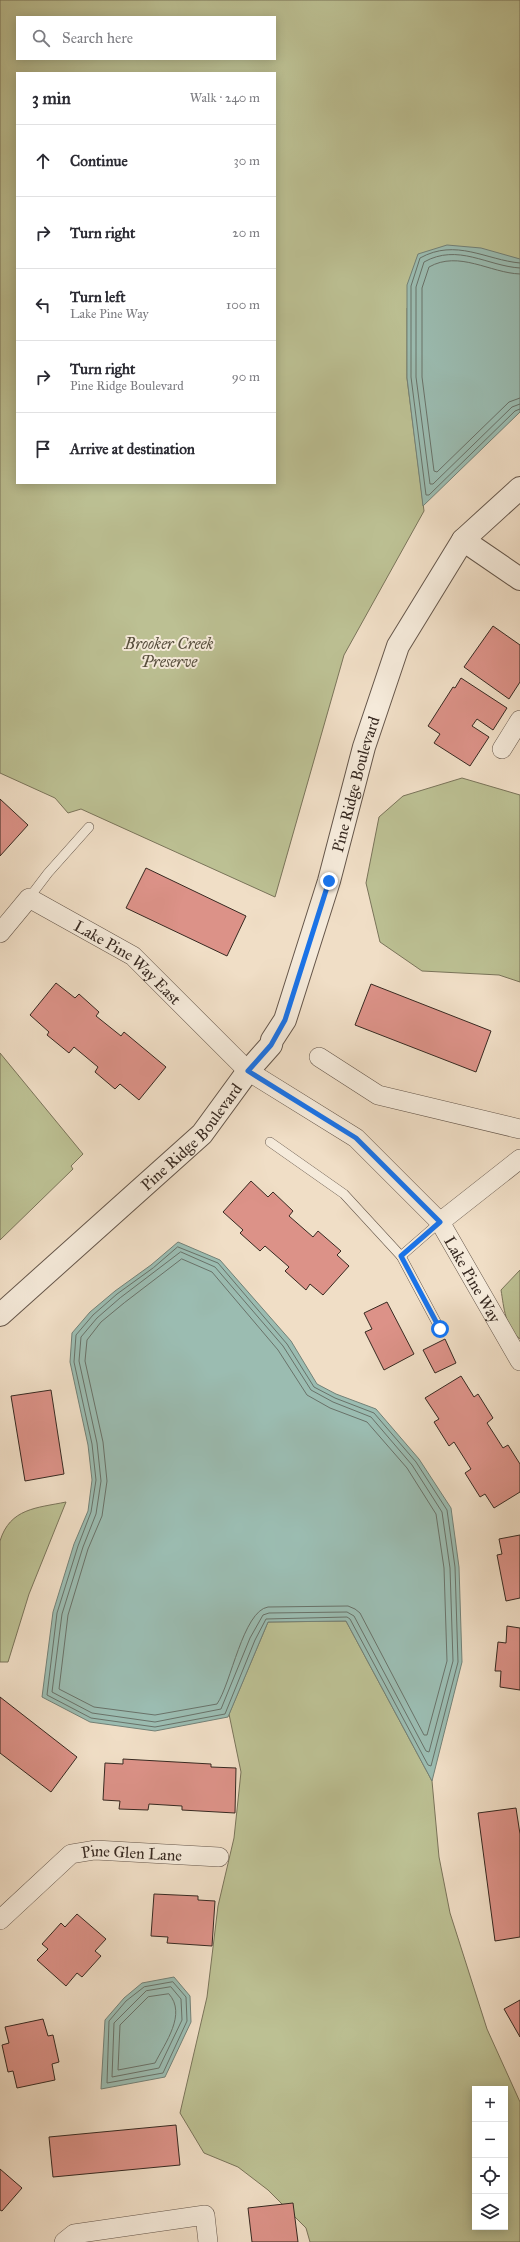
<!DOCTYPE html>
<meta charset="utf-8">
<style>
:root{--surface:#fff;--page:#f7f7f7;--text:#2b2b33;--muted:#7c7c81;--line:#e1e1e2}
body{margin:0;font-family:"IM FELL Great Primer",serif;background:var(--page);color:var(--text)}
.controls{position:absolute;right:12px;bottom:12px;display:grid;overflow:hidden;border-radius:0px;box-shadow:0 2px 10px #0003}
.controls button{width:36px;height:36px;display:grid;place-items:center;padding:0;border:0;border-bottom:1px solid var(--line);background:var(--surface);color:var(--text);font:20px sans-serif}
.stop{position:absolute;width:12px;height:12px;margin:-9px;border:3px solid #1a73e8;border-radius:50%;background:#fff}
.stop.end{background:#1a73e8;border-color:#fff;box-shadow:0 1px 4px #0008}
.list{margin:0;padding:0;list-style:none}
h2{display:flex;justify-content:space-between;align-items:center;height:52px;margin:0;padding:0 16px;font-size:17px}
h2 small{font-size:13px;font-weight:400;color:var(--muted)}
.list li{display:grid;grid-template-columns:26px 1fr auto;gap:12px;align-items:center;box-sizing:border-box;height:72px;padding:0 16px;border-top:1px solid var(--line)}
.list b{display:block;font-size:15px;white-space:nowrap}
.list p{margin:0;font-size:13px;white-space:nowrap;color:var(--muted)}
.list em{font-size:13px;font-style:normal;color:var(--muted)}
.icon{flex:none;width:22px;height:22px;fill:none;stroke:currentColor;stroke-width:2;stroke-linecap:round;stroke-linejoin:round}
.map{position:relative;flex:none;width:520px;height:2242px;overflow:hidden}
.search{position:absolute;background:var(--surface);box-shadow:0 2px 10px #0003;left:16px;top:16px;width:260px;height:44px;display:flex;align-items:center;gap:10px;box-sizing:border-box;padding:0 14px;border-radius:0px;color:var(--muted);font-size:15px}
.panel{position:absolute;background:var(--surface);box-shadow:0 2px 10px #0003;left:16px;top:72px;width:260px;height:412px;border-radius:0px}
.map>svg:first-child{display:block}
</style>
<div class="map">
<svg width="520" height="2242" viewBox="0 0 520 2242">
<rect width="100%" height="100%" fill="#f0dec6"/>
<filter id="stains"><feTurbulence type="fractalNoise" baseFrequency=".005" numOctaves="4"/><feColorMatrix values="0 0 0 0 .2 0 0 0 0 .09 0 0 0 0 .02 0 0 0 .5 -.17"/></filter>
<radialGradient id="worn" r=".72"><stop offset=".6" stop-color="#630" stop-opacity="0"/><stop offset="1" stop-color="#630" stop-opacity=".3"/></radialGradient>
<g fill="#bcc093" stroke="#7a745a" fill-rule="evenodd">
<path d="M0,0H520V261L407,308V378L424,511L344,655L275,897L81,809L68,813L55,798L0,773ZM17,17H275V59H17ZM17,73H275V483H17Z"/>
<path d="M462,778L520,795V982L499,975L422,971L380,942L366,883L379,817L403,796Z"/>
<path d="M0,1053L83,1154L71,1166L73,1169L0,1240Z"/>
<path d="M520,1270V1339C505,1327 504,1308 501,1290Z"/>
<path d="M66,1502L29,1594L8,1662H0V1541C10,1508 37,1508 66,1502Z"/>
<path d="M346,1621L432,1781L439,1857L450,1913L487,2029L520,2102V2242H310L306,2228L268,2190L238,2167L204,2153L180,2113L207,1997L218,1906L234,1838L241,1772L229,1714L268,1622ZM475,2089H505V2227H475Z"/>
</g>
<g fill="#9bbcb1" stroke="#738177">
<path d="M447,245L481,248L520,259V412L423,506L407,378V285L418,254Z"/>
<path d="M178,1242L220,1260L291,1341L317,1384L336,1394L376,1409L419,1459L451,1508L459,1567L462,1662L432,1781L346,1621L268,1622L228,1717L155,1731L90,1722L42,1697L53,1612L74,1544L88,1511L92,1480L88,1445L70,1362L72,1333L90,1312L115,1291L151,1265Z"/>
<path d="M174,1977L190,1996L191,2022L165,2077L101,2089L105,2020L124,1998L142,1983Z"/>
</g>
<g fill="none" stroke-linecap="round" stroke-linejoin="round">
<g stroke="#697269" stroke-width="1">
<path d="M520,263C486,260 456,238 420,258L411,286V377L426,495H429L515,411L520,409"/>
<path d="M520,268C487,266 458,243 424,262L416,287V377L430,484H433L512,407L520,404"/>
<path d="M520,274C490,273 459,250 429,267L422,288V377L434,471L437,472L509,402L520,398"/>
<path d="M178,1247L218,1263L287,1344L314,1387L335,1398L374,1413L416,1462L447,1510L455,1567L458,1662L431,1766L428,1765L350,1619L347,1617L266,1619L255,1640L225,1714L155,1727L91,1718L47,1695L57,1613L78,1546L91,1512L96,1480L92,1444L74,1362L76,1335L93,1315L117,1294L153,1268Z"/>
<path d="M181,1252L215,1267L283,1346L311,1390L333,1402L371,1417L412,1465L442,1512L450,1568L453,1661L429,1752L426,1751L354,1616L347,1612L269,1613L263,1615L250,1638L221,1709L155,1722L92,1713L52,1692L62,1614L83,1547L96,1514L101,1481L97,1443L79,1361L81,1337L97,1318L120,1298Z"/>
<path d="M182,1259L212,1272L278,1350L307,1395L330,1408L367,1422L407,1468L436,1514L444,1568L447,1661L427,1735H424L360,1613L355,1609L348,1606L268,1607C243,1611 231,1684 217,1704L155,1715L94,1707L59,1689L68,1615L88,1549L102,1516L107,1481L103,1442L85,1361L87,1340L101,1322L124,1303Z"/>
<path d="M173,1982L186,1997L187,2021L163,2073L107,2083L109,2021L126,2001L144,1987Z"/>
<path d="M171,1987L181,1999L182,2020L159,2068L112,2077L114,2023L146,1991Z"/>
<path d="M169,1994C187,2014 165,2043 155,2063L118,2070L120,2025L148,1997Z"/>
</g>
</g>
<g fill="#dc9288" stroke="#372921">
<path d="M493,626L520,645V682L509,699L464,667Z"/>
<path d="M461,678L507,708L493,730L477,719L472,726L489,737L470,766L434,743L440,734L428,726L453,687L455,688Z"/>
<path d="M0,799L28,825L0,856Z"/>
<path d="M146,868L246,916L227,956L126,908Z"/>
<path d="M56,983L75,998L79,994L99,1012L96,1016L121,1036L124,1032L166,1067L139,1100L120,1084L115,1089L95,1072L98,1067L74,1047L69,1053L47,1035L49,1032L30,1015Z"/>
<path d="M371,984L491,1031L476,1072L355,1025Z"/>
<path d="M251,1181L268,1197L273,1192L293,1211L289,1216L313,1237L318,1231L341,1251L337,1255L349,1266L323,1295L310,1284L306,1290L285,1271L289,1267L265,1246L260,1251L240,1233L243,1230L223,1212Z"/>
<path d="M387,1302L414,1354L384,1370L365,1332L372,1329L364,1313Z"/>
<path d="M445,1339L456,1363L435,1373L423,1350Z"/>
<path d="M461,1376L474,1397L478,1394L493,1418L487,1423L503,1448L508,1445L520,1464V1492L494,1508L485,1494L480,1497L465,1473L471,1469L454,1442L449,1446L434,1422L439,1419L425,1398Z"/>
<path d="M51,1390L64,1474L25,1481L11,1396Z"/>
<path d="M520,1535V1598L506,1601L497,1555L502,1554L499,1539Z"/>
<path d="M507,1626L520,1628V1690L500,1687L501,1671H495L498,1642L506,1643Z"/>
<path d="M0,1697L77,1757L51,1792L0,1753Z"/>
<path d="M123,1759L211,1764V1767L236,1768L235,1813L182,1810V1806L149,1804L148,1810L119,1809L120,1801L103,1800L105,1763L123,1764Z"/>
<path d="M516,1808L520,1834V1937L495,1941L478,1813Z"/>
<path d="M154,1894L198,1896V1900L215,1901L212,1946L167,1943L168,1937L151,1936Z"/>
<path d="M77,1914L106,1939L95,1951L101,1956L82,1977L77,1973L66,1986L37,1960L48,1949L42,1944L61,1923L65,1927Z"/>
<path d="M520,2000V2037L504,2009Z"/>
<path d="M43,2019L48,2036L53,2035L59,2062L52,2064L55,2080L17,2088L13,2071L8,2072L2,2045L9,2043L5,2027Z"/>
<path d="M176,2125L180,2165L53,2177L49,2137Z"/>
<path d="M0,2169L22,2188L2,2211L0,2210Z"/>
<path d="M293,2203L298,2242H252L248,2208Z"/>
</g>
<g fill="none" stroke-linecap="round" stroke-linejoin="round">
<g stroke="#65564a" stroke-width="10">
<g id="service">
<path d="M29,898L48,873L89,827"/>
<path d="M270,1142L344,1194L401,1256L440,1222"/>
<path d="M401,1256L440,1329"/>
</g>
</g>
<g stroke="#65564a" stroke-width="20">
<g id="minor">
<path d="M502,749L520,720"/>
<path id="s1" d="M0,933L29,898L133,956L248,1071L356,1138L440,1222L520,1361"/>
<path d="M319,1057L378,1095L520,1129"/>
<path d="M440,1222L520,1159"/>
<path id="s2" d="M0,1920L71,1854L95,1850L219,1857"/>
<path d="M64,2242L74,2234L205,2215L208,2242"/>
</g>
</g>
<g stroke="#65564a" stroke-width="24">
<g id="tertiary">
<path d="M463,540L520,579"/>
<path id="s3" d="M0,1315L202,1134L248,1071L271,1045L272,1040L285,1020L329,881L364,747L398,646L463,540L520,488"/>
</g>
</g>
<use href="#service" stroke="#f5eada" stroke-width="9"/>
<use href="#minor" stroke="#f5eada" stroke-width="19"/>
<use href="#tertiary" stroke="#f5eada" stroke-width="22"/>
</g>
<g fill="none" stroke-linecap="round" stroke-linejoin="round">
<path stroke="#1a73e8" stroke-width="5" d="M329,881L285,1020L271,1045L248,1071L356,1138L440,1222L401,1256L440,1329"/>
</g>
<g text-anchor="middle" stroke-width="4" stroke-linejoin="round" paint-order="stroke">
<g font-size="16" font-style="italic" fill="#584f3e" stroke="#f5eada">
<text x="169" y="649">Brooker Creek<tspan x="169" dy="18">Preserve</tspan></text>
</g>
<g font-size="16" fill="#372921" stroke="#f5eada">
<text dy="6" stroke="none"><textPath href="#s3" startOffset="659">Pine Ridge Boulevard</textPath></text>
<text dy="6" stroke="none"><textPath href="#s1" startOffset="164">Lake Pine Way East</textPath></text>
<text dy="6" stroke="none"><textPath href="#s3" startOffset="262">Pine Ridge Boulevard</textPath></text>
<text dy="6" stroke="none"><textPath href="#s1" startOffset="639">Lake Pine Way</textPath></text>
<text dy="6" stroke="none"><textPath href="#s2" startOffset="158">Pine Glen Lane</textPath></text>
</g>
</g>
<rect width="100%" height="100%" filter="url(#stains)"/>
<rect width="100%" height="100%" fill="url(#worn)"/>
</svg>
<div class="controls">
<button>+</button>
<button>−</button>
<button><svg class="icon" aria-label="locate" viewBox="0 0 24 24"><circle cx="12" cy="12" r="6"/><path d="M12 2v4M12 18v4M2 12h4M18 12h4"/></svg></button>
<button><svg class="icon" aria-label="layers" viewBox="0 0 24 24"><path d="M12 4l9 5-9 5-9-5zM3 14l9 5 9-5"/></svg></button>
</div>
<div class="stop" style="left:440px;top:1329px"></div>
<div class="stop end" style="left:329px;top:881px"></div>
<div class="search"><svg class="icon" aria-label="search" viewBox="0 0 24 24"><circle cx="10" cy="10" r="6"/><path d="M15 15l6 6"/></svg>Search here</div>
<section class="panel">
<h2>3 min<small>Walk · 240 m</small></h2>
<ul class="list">
<li><svg class="icon" aria-label="ahead" viewBox="0 0 24 24"><path d="M12 20V5M6 11l6-6 6 6"/></svg><div><b>Continue</b></div><em>30 m</em></li>
<li><svg class="icon" aria-label="right" viewBox="0 0 24 24"><path d="M7 20v-9h11M14 6l5 5-5 5"/></svg><div><b>Turn right</b></div><em>20 m</em></li>
<li><svg class="icon" aria-label="left" viewBox="0 0 24 24"><path d="M17 20v-9H6M10 6l-5 5 5 5"/></svg><div><b>Turn left</b><p>Lake Pine Way</p></div><em>100 m</em></li>
<li><svg class="icon" aria-label="right" viewBox="0 0 24 24"><path d="M7 20v-9h11M14 6l5 5-5 5"/></svg><div><b>Turn right</b><p>Pine Ridge Boulevard</p></div><em>90 m</em></li>
<li><svg class="icon" aria-label="arrive" viewBox="0 0 24 24"><path d="M6 21V4h12l-3 4 3 4H6"/></svg><div><b>Arrive at destination</b></div></li>
</ul>
</section>
</div>
